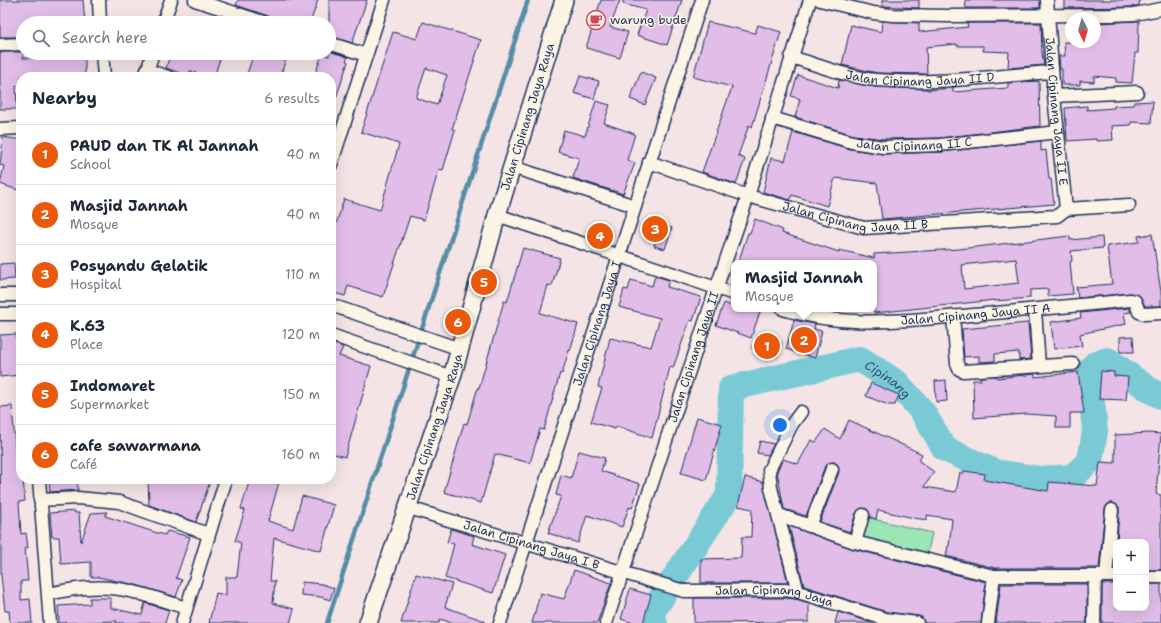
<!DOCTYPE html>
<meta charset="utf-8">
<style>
:root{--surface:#fff;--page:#f6f6f7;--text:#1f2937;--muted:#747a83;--line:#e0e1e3;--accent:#ea580c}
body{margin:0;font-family:"Shantell Sans",sans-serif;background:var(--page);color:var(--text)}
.controls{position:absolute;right:12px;bottom:12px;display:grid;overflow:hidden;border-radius:8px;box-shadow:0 4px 16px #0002}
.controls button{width:36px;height:36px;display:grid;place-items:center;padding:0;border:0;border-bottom:1px solid var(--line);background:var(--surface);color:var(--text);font:20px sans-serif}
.compass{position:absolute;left:1065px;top:12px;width:36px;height:36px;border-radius:50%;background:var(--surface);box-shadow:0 4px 16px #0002;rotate:175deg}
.you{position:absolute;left:780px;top:425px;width:14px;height:14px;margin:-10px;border:3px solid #fff;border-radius:50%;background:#1a73e8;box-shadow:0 0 0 6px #1a73e833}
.badge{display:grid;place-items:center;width:26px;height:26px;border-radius:50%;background:var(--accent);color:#fff;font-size:13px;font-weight:700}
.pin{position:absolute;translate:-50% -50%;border:2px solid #fff;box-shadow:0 1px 4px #0006}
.popup{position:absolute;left:731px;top:260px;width:146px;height:52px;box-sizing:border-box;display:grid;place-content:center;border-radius:8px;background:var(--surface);filter:drop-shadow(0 1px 3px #0005);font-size:13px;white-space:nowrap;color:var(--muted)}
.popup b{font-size:15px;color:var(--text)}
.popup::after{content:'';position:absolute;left:50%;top:100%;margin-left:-8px;border:8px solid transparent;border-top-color:var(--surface)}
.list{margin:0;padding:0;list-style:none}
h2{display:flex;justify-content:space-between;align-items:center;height:52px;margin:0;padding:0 16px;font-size:17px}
h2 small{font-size:13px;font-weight:400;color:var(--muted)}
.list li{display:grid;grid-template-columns:26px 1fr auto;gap:12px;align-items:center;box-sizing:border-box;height:60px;padding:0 16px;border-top:1px solid var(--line)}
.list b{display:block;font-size:15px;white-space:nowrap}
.list p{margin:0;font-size:13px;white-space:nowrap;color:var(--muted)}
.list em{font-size:13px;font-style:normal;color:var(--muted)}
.icon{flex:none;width:22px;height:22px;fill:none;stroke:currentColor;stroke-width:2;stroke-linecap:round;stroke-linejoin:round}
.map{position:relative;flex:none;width:1161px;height:623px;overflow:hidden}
.search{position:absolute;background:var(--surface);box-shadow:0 4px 16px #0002;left:16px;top:16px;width:320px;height:44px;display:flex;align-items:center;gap:10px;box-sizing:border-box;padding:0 14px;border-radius:22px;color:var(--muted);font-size:15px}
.panel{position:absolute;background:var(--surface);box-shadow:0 4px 16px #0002;left:16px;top:72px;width:320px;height:412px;border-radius:16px}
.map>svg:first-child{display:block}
</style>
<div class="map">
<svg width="1161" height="623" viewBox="0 0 1161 623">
<rect width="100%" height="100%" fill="#f4e4e6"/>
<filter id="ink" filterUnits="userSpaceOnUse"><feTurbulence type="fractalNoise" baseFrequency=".025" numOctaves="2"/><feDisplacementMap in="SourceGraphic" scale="8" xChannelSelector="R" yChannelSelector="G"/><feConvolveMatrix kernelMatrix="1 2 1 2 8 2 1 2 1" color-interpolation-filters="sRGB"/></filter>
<g filter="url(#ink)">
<path fill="#9ce5b4" stroke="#5c8a89" d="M865,517L932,533L927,556L860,540Z"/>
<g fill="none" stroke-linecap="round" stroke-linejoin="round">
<path stroke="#548ca6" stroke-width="4.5" d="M327,623L528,0"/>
<path stroke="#7acad6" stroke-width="26" id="s1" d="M655,623L650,615L729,495L731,388L860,359L897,383L922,411L945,449L995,472L1040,479L1072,477L1090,461L1095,431L1089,372L1095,364L1108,360L1151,391L1161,396"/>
</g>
<g fill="#e1bde8" stroke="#1b2f5e" fill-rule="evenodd">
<path d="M0,0H83L85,23H23V37H0Z"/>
<path d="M238,0H318L310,23H292L273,17L272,19L268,16L236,5Z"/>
<path d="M329,0H367L352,43L329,36Z"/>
<path d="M601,0H620L610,27L628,32L620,58L586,48Z"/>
<path d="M623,0H682L667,45L637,35L646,10L623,4Z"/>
<path d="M882,0H919V8L882,6Z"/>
<path d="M965,0H1040V8H966Z"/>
<path d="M1065,0H1140L1139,5L1133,7L1065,8Z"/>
<path d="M882,21L919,23V32L968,27L967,23H1041L1042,53L1044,65L1008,68L1009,52L983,51V46H957V44L926,47L927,74L877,73L842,65L851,25L881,32Z"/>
<path d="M1139,21L1138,53H1135L1132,83L1116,82V78L1094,76V82L1080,81V85H1062V69H1060L1059,56H1065L1064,42H1095V23Z"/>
<path d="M423,22L481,40L452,129L455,130L443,170L439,169L424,220L410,216L383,297L348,286L345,296L331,292V240L344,199L380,210L399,144L361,132L393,32L417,39ZM426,68L447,75L437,105L416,98Z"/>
<path d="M708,22L755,33L758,25L781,32L752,127L749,125L738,156L745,159L736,184L702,172L732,87L693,77Z"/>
<path d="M329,51L348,57L346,61L348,62L333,107L331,106V77H314L322,54L329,56Z"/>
<path d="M0,52H23V58H58V53H85V77H21V86H16L17,109H0Z"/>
<path d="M171,53H222L214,77H208L190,71L188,76L166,68Z"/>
<path d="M254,53H288L280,77H246Z"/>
<path d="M641,72L656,78L645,105L630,99Z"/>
<path d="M798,75L838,88L839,80L875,87L927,89V90L953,88V92L1008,88V83L1039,81L1040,126L939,138L883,139L854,135L795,117L800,99L791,96Z"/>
<path d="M580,76L599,81L594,99L574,93Z"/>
<path d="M596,101L610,105L604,123L635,134L627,160L635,163L623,194L573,178L579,158L558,152L564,130L585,136Z"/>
<path d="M1153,101L1151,123L1131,122V125L1112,126L1113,140L1096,141V139L1067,141L1065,108L1087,106V110L1114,108V106L1133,105L1134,102Z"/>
<path d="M793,132L850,149L883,154L941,152L1041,141V151L1046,150L1049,179H1051L1054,204L882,219L877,183L835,178L827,206L792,195L790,200L763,192L771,158L785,161Z"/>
<path d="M3,137L21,140V191L0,184L4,166L0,165Z"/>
<path d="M755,219L783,230L782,233L839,252V250L874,258V254L959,249L1070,236V240L1102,237L1103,248L1071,251L1072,261L1070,262L1073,294L1048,296V289L1030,290V298L995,301V300L874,313V263H738L748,233H750ZM1016,259L1019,283L964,289L962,265Z"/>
<path d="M649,221L672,228L665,249L654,246L657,238L645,234Z"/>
<path d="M596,227L610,233L605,243L591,238Z"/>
<path d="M1152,234L1161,292V306H1145L1140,296L1131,293L1078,298L1076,287L1112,284L1107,246L1139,242L1138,236Z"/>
<path d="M523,248L560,258L552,286L548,285L540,313L578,324L570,351L569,350L562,374L560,373L544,430L540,429L530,463L495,454L481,503L444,492L464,423L467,424L478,387L479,388L504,301L507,302Z"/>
<path d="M14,263L15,279L0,280V264Z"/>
<path d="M655,276L669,280L667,287L701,297L693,321L690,320L673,368L670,367L652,438L616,426L615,429L591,422L602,388L598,387L610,338L651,347L660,318L619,307L624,289L628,290L631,280L652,286Z"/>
<path d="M724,303L734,307V309H761L751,338L716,325Z"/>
<path d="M1129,308L1131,312L1124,313L1126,324L1080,334L1082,346L1054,349L1051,322L1081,318L1080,313Z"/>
<path d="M794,320L815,324L814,329L822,331L815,358L786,349Z"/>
<path d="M1028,323L1031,359L1019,360V352L995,354V361L979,362V356L964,357L962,329Z"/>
<path d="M16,334L20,375L0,377V335Z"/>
<path d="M758,334L782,343L777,357L752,348Z"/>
<path d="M1133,336L1134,352H1120V337Z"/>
<path d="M332,343L343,347L339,356L371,366L345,457L331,453Z"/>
<path d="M1101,371L1114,372V376L1128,377L1126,400L1099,399Z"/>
<path d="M1078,372L1084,413H1070V428H1056V416L1026,414L974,418L973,380H981L980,377L997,376V378L1035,374V377Z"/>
<path d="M946,380L947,401L936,402L935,381Z"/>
<path d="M871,383L899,395L895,405H888L866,396Z"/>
<path d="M12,406L16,459H19L21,479H23L25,501L19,502L21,534L26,533L28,548H25L28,581H21V600L30,599L32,623H10L9,611H5L1,576L0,407Z"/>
<path d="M697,417L722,424L706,480L681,473Z"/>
<path d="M849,420L922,454L919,461L934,472L924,487L956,492L960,472L963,474L964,471L985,474L984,480L1048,491L1049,482L1097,486L1100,462L1115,463V435L1149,433L1161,434L1156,494L1161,495V570H1146V542H1117L1119,510V507L1113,503H1109L1105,509L1099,568H995L946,556L948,546H949L952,519L927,515V520L914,518L878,510L876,519L870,517L868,510L862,508L856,513L850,532L820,522L839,472L838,465L834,462L828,463L825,466L806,516L784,509L777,471L783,459L798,464L811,440L816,442L825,429L840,439Z"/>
<path d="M760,441L774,444L768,455L757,453Z"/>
<path d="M579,451L605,458L601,471L640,484L632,508L629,507L622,527L587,515L578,543L548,533L561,496L556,495L561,475L571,478Z"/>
<path d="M745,477L763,482L788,583H701V559L741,558L742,537H751L752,509L738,506Z"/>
<path d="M49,479H77L78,490L50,492Z"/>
<path d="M148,479H211L196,522L149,505Z"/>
<path d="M250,479H280L268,521L293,529L302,496L334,505L321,551L274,538L270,581H275L273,603L294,609L290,623H209L216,593L226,595V577H237L241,543L235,541L245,510L241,509Z"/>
<path d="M75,511V513H79L81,542L91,513L107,512L105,516L154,532L165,535L167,531L190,537L176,578L182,580L176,597L136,585L98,577H91V562L61,564L59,537H52L50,513Z"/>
<path d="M789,526L853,549L986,582L981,623H924L922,617L918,616L887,612L804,586Z"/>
<path d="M451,529L474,536L472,544L505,555L493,593L445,578L454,544L447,542Z"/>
<path d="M574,570L611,583L597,623H532L540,593L564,599Z"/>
<path d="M416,574L452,584L445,607L485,621L484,623H452L440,619L439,623H401Z"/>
<path d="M302,582L322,584L334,588L330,600L321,597L301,595Z"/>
<path d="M1001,584H1087V623H996Z"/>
<path d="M1102,584H1116V608H1146V584H1161V623H1102Z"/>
<path d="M630,589L651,595L643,623H633L621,619Z"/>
<path d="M90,598H111V608L142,615L145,603L169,610L165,623H116L117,621L59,623L58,606L90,604Z"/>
<path d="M694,598H784L796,599L809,603V622L694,623Z"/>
<path d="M838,612L873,623H835Z"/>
</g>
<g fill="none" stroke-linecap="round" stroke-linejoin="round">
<g stroke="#1b2f5e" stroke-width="15">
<g id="minor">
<path d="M99,0L100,23"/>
<path d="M195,0L266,23"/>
<path d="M820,0L873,13L892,15L948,16L1111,15L1134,14L1161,9"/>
<path id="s2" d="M1047,0L1054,96L1066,209"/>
<path d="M163,23L171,0"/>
<path d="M329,43L366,55"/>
<path d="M0,45L23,44"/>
<path d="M102,53L104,77"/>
<path id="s3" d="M791,57C818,65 847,77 876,80C934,85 994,76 1052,72"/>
<path d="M147,70L168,77"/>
<path d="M145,77L153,53"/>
<path d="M1054,96L1137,92"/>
<path id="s4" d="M772,118L852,142L883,147L940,145L1058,132"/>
<path d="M0,129L21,128"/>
<path id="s5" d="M649,162L748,196L864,228L1057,216L1066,209"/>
<path d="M331,165L384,0"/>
<path d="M512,167L635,206"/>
<path d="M1066,209L1129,205"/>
<path d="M497,215L734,294"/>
<path d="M0,295H21"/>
<path d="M331,305L460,349"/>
<path id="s6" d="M783,309C845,328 897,321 961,316C1017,311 1074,306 1130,300L1135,301L1139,312L1144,314L1161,313"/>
<path d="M1035,310L1039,366"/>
<path d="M0,314H21"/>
<path d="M953,316L957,364L959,369L963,371L1073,364"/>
<path d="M331,335L452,377"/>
<path d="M39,479L50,623"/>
<path d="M40,500L78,498L119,502L208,534"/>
<path id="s7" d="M409,508L684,591L785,590L798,592L885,619L917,623"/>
<path d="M779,515L855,542L994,576H1116"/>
<path d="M810,526L832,469"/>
<path d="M855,542L863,515"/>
<path d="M1106,576L1112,510"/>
<path d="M1146,577H1161"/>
<path d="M798,592L771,488L769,470L792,424L801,412"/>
<path d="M49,594C106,580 132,590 186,608"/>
<path d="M182,623L226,479"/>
<path id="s8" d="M500,623L702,0"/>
<path id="s9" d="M606,623L716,289L748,196L810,0"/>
<path d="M988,623L994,576"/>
<path d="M1094,623L1095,576"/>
</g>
</g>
<g stroke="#1b2f5e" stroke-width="20">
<g id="secondary">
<path id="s10" d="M368,623L452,377L497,215L564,0"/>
</g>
</g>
<use href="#minor" stroke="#fcf5e5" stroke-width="12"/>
<use href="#secondary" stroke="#fcf5e5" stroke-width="17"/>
</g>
</g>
<defs>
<g id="cafe-ring" transform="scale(1)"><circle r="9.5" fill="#fcf5e5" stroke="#d1495b" stroke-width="1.5"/><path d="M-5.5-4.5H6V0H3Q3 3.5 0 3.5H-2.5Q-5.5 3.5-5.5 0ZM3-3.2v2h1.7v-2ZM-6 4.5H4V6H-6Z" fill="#d1495b"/></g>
</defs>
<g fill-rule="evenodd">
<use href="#cafe-ring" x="596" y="20"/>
</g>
<g text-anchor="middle" stroke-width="3" stroke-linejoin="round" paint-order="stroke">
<g font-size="12" fill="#1b2f5e" stroke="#fcf5e5" text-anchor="start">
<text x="610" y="24">warung bude</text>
</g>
<g font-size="12" fill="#1b2f5e" stroke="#fcf5e5">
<text dy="4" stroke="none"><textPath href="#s3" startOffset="132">Jalan Cipinang Jaya II D</textPath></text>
<text dy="4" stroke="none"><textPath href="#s2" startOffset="112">Jalan Cipinang Jaya II E</textPath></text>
<text dy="4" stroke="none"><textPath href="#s10" startOffset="531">Jalan Cipinang Jaya Raya</textPath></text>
<text dy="4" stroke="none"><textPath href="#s4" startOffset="146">Jalan Cipinang II C</textPath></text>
<text dy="4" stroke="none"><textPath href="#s5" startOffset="215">Jalan Cipinang Jaya II B</textPath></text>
<text dy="4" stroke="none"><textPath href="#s6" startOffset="194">Jalan Cipinang Jaya II A</textPath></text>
<text dy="4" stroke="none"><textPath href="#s8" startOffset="315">Jalan Cipinang Jaya I</textPath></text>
<text dy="4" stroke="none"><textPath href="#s9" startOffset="280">Jalan Cipinang Jaya II</textPath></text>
<text dy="4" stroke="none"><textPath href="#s10" startOffset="207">Jalan Cipinang Jaya Raya</textPath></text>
<text dy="4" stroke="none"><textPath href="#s7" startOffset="128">Jalan Cipinang Jaya I B</textPath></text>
<text dy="4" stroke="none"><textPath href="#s7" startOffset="378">Jalan Cipinang Jaya</textPath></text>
</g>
<g font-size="13" font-style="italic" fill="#33567c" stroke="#fcf5e5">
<text dy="5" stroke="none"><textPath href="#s1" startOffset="427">Cipinang</textPath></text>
</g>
</g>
</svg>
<div class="controls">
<button>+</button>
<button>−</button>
</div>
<svg class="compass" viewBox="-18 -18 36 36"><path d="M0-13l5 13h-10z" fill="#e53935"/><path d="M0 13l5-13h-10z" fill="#747a83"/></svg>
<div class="you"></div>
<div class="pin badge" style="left:767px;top:346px">1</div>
<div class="pin badge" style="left:804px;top:340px">2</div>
<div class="popup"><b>Masjid Jannah</b>Mosque</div>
<div class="pin badge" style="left:655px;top:229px">3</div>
<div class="pin badge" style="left:600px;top:236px">4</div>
<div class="pin badge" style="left:484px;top:282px">5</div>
<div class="pin badge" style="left:458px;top:322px">6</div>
<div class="search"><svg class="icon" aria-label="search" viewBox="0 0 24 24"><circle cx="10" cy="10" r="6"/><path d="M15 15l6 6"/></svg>Search here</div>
<section class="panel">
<h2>Nearby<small>6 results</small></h2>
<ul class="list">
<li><span class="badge">1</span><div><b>PAUD dan TK Al Jannah</b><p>School</p></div><em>40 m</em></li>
<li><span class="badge">2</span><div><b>Masjid Jannah</b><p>Mosque</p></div><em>40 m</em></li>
<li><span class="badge">3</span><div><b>Posyandu Gelatik</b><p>Hospital</p></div><em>110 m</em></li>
<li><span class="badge">4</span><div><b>K.63</b><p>Place</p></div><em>120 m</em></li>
<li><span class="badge">5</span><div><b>Indomaret</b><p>Supermarket</p></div><em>150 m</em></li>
<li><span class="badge">6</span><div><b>cafe sawarmana</b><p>Café</p></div><em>160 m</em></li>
</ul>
</section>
</div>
